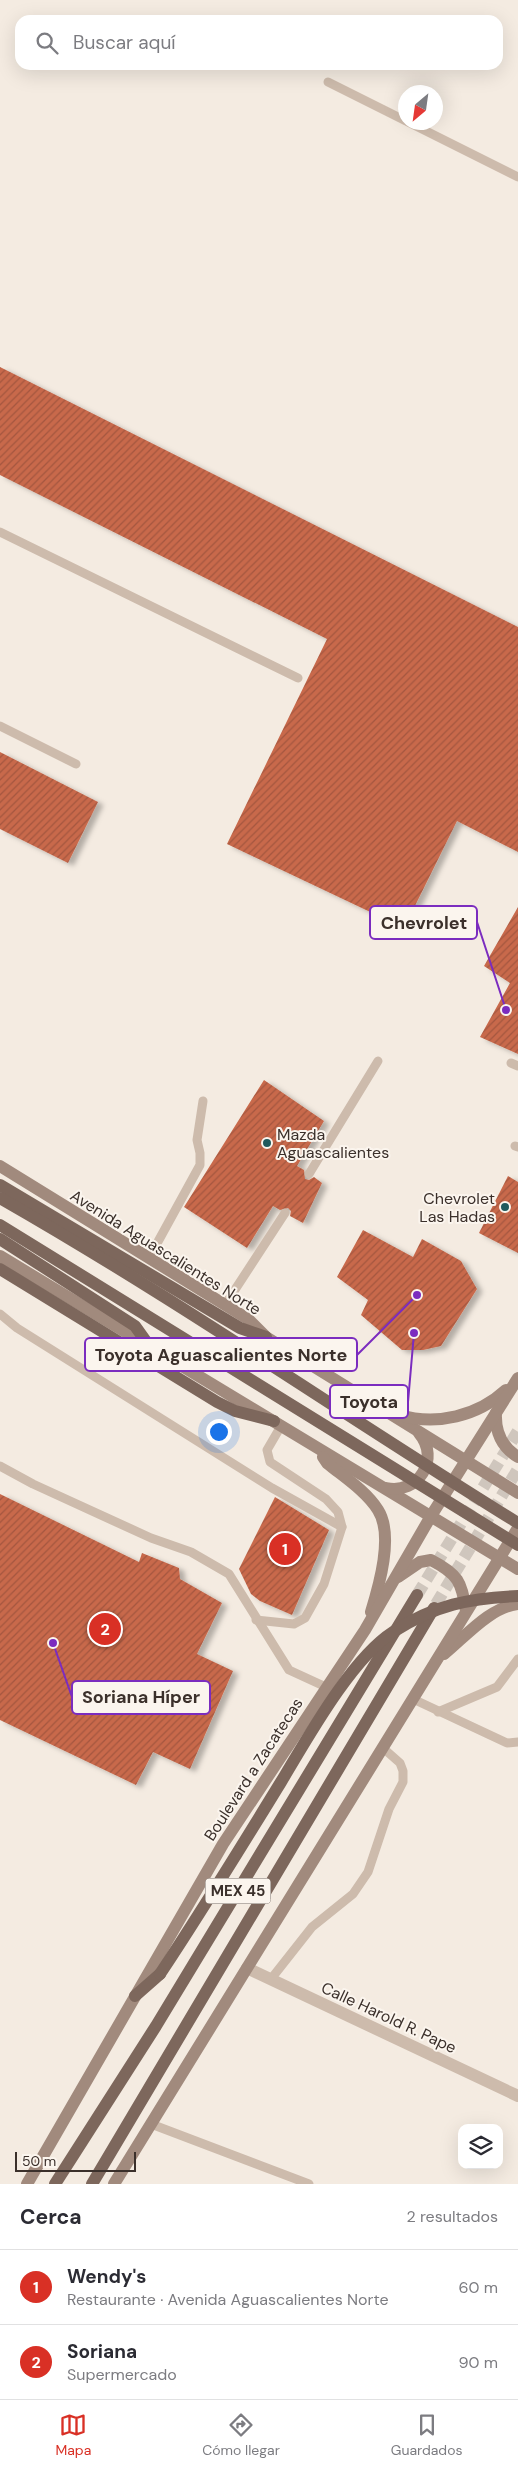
<!DOCTYPE html>
<html lang="es">
<meta charset="utf-8">
<style>
:root{--surface:#fff;--page:#f2f2f3;--text:#2b2b33;--muted:#7c7c81;--line:#e1e1e2;--accent:#d93025}
body{margin:0;font-family:"DM Sans",sans-serif;background:var(--page);color:var(--text)}
.controls{position:absolute;right:15px;bottom:15px;display:grid;overflow:hidden;border-radius:10px;box-shadow:0 5px 20px #0002}
.controls button{width:45px;height:45px;display:grid;place-items:center;padding:0;border:0;border-bottom:1px solid var(--line);background:var(--surface);color:var(--text);font:25px sans-serif}
.compass{position:absolute;left:398px;top:85px;width:45px;height:45px;border-radius:50%;background:var(--surface);box-shadow:0 5px 20px #0002;rotate:209deg}
.scale{position:absolute;left:15px;bottom:12px;width:121px;box-sizing:border-box;padding-left:5px;border:2px solid #3b302b;border-top:0;font-size:14px;line-height:18px;white-space:nowrap;color:#3b302b;-webkit-text-stroke:4px #fbf5ee;paint-order:stroke}
.you{position:absolute;left:218px;top:1431px;width:18px;height:18px;margin:-12px;border:4px solid #fff;border-radius:50%;background:#1a73e8;box-shadow:0 0 0 8px #1a73e833}
.badge{display:grid;place-items:center;width:32px;height:32px;border-radius:50%;background:var(--accent);color:#fff;font-size:16px;font-weight:700}
.pin{position:absolute;translate:-50% -50%;border:2px solid #fff;box-shadow:0 1px 5px #0006}
.list{margin:0;padding:0;list-style:none}
h2{display:flex;justify-content:space-between;align-items:center;height:65px;margin:0;padding:0 20px;font-size:21px}
h2 small{font-size:16px;font-weight:400;color:var(--muted)}
.list li{display:grid;grid-template-columns:32px 1fr auto;gap:15px;align-items:center;box-sizing:border-box;height:75px;padding:0 20px;border-top:1px solid var(--line)}
.list b{display:block;font-size:19px;white-space:nowrap}
.list p{margin:0;font-size:16px;white-space:nowrap;color:var(--muted)}
.list em{font-size:16px;font-style:normal;color:var(--muted)}
.icon{flex:none;width:28px;height:28px;fill:none;stroke:currentColor;stroke-width:2;stroke-linecap:round;stroke-linejoin:round}
.map{position:relative;flex:none;width:518px;height:2184px;overflow:hidden}
.search{position:absolute;background:var(--surface);box-shadow:0 5px 20px #0002;left:15px;right:15px;top:15px;height:55px;display:flex;align-items:center;gap:12px;box-sizing:border-box;padding:0 18px;border-radius:15px;color:var(--muted);font-size:19px}
.sheet{height:215px;background:var(--surface)}
nav{display:flex;justify-content:space-around;align-items:center;box-sizing:border-box;height:70px;border-top:1px solid var(--line);background:var(--surface);font-size:14px;color:var(--muted)}
nav a{display:grid;justify-items:center;gap:2px}
nav .on{color:var(--accent)}
.map>svg:first-child{display:block}
</style>
<div class="map">
<svg width="518" height="2184" viewBox="0 0 518 2184">
<defs>
<pattern id="building-hatch" width="6" height="6" patternUnits="userSpaceOnUse" patternTransform="scale(1.25)"><rect width="6" height="6" fill="#c8694b"/><path d="M-1 1l2-2M0 6l6-6M5 7l2-2" fill="none" stroke="#a4573f"/></pattern>
<filter id="shadow"><feDropShadow dx="5.5" dy="3" stdDeviation="2.5" flood-color="#0004"/></filter>
</defs>
<rect width="100%" height="100%" fill="#f4ebe1"/>
<g fill="url(#building-hatch)" filter="url(#shadow)">
<path d="M0,367L518,627V852L457,821L404,928L227,844L327,639L0,475Z"/>
<path d="M0,752L98,802L68,863L0,829Z"/>
<path d="M518,907V1054L480,1037L510,983L484,966Z"/>
<path d="M264,1080L324,1121L297,1166L304,1170L305,1179L309,1180L314,1177L322,1183L303,1223L290,1216L291,1211L288,1208L280,1210L273,1206L247,1248L184,1207Z"/>
<path d="M508,1176L518,1182V1253L479,1233Z"/>
<path d="M363,1230L413,1257L422,1239L461,1261L477,1289L441,1346L423,1350H402L361,1315L368,1300L337,1277Z"/>
<path d="M0,1494L139,1562L142,1553L179,1568L180,1579L222,1603L197,1654L233,1671L190,1769L153,1752L136,1785L0,1720Z"/>
<path d="M275,1497L329,1530L292,1615L260,1601L251,1594L239,1569Z"/>
</g>
<g fill="none" stroke-linecap="round" stroke-linejoin="round">
<g stroke="#cfc6bd" stroke-width="12" stroke-dasharray="12 6" stroke-linecap="butt">
<path d="M417,1595L518,1431"/>
<path d="M436,1604L518,1469"/>
</g>
<g stroke="#cdbbac" stroke-width="9">
<path d="M328,82L406,121"/>
<path d="M408,122L518,177"/>
<path d="M0,532L298,678"/>
<path d="M0,726L76,764"/>
<path d="M511,1063L518,1066"/>
<path d="M515,1146L518,1147"/>
<path d="M309,1174L378,1061"/>
<path d="M149,1258L200,1165V1153L197,1140L203,1101"/>
<path d="M225,1305L285,1213"/>
<path d="M0,1314L17,1328L272,1488L342,1527"/>
<path d="M0,1466L33,1484L151,1538L191,1552L229,1574L289,1670L326,1687"/>
<path d="M256,1620L294,1624L305,1618L324,1584L342,1527L338,1512L326,1499L270,1462L267,1450L281,1426"/>
<path d="M413,1699L507,1743L518,1742"/>
<path d="M438,1712L497,1687L518,1659"/>
<path d="M271,1979L312,1927L353,1894L368,1872L389,1809L403,1782V1771L400,1763L383,1748"/>
<path d="M151,2124L309,2184"/>
</g>
<path stroke="#cdbbac" stroke-width="12" d="M247,1968L518,2096"/>
<g stroke="#a18a7d" stroke-width="12">
<path d="M0,1166L248,1319L266,1337L518,1493"/>
<path d="M0,1256L518,1569"/>
<path d="M496,1413C495,1432 502,1447 518,1457"/>
<path d="M399,1415C437,1426 478,1416 506,1390"/>
<path d="M323,1457L327,1463C344,1477 366,1491 378,1510C394,1535 379,1586 371,1612"/>
<path d="M386,1488C418,1495 441,1459 419,1433"/>
<path d="M398,1577L420,1562L431,1560C458,1574 462,1582 466,1611"/>
<path d="M444,1654C465,1637 490,1607 518,1604"/>
<path d="M27,2184L223,1844L365,1630L431,1516L518,1378"/>
<path d="M114,2184L518,1528"/>
</g>
<g stroke="#7d675c" stroke-width="12">
<path d="M0,1185L240,1328L266,1337"/>
<path d="M0,1239L135,1326L150,1347"/>
<path d="M0,1269L217,1402L235,1411L274,1421"/>
<path d="M135,1996L160,1974"/>
<path d="M55,2184L156,2026L417,1595"/>
<path d="M92,2184L434,1608"/>
</g>
<g stroke="#7d675c" stroke-width="12">
<path d="M0,1198C177,1299 345,1416 518,1523"/>
<path d="M0,1225L518,1545"/>
<path d="M160,1974C202,1911 241,1847 281,1782C307,1739 351,1659 393,1632C434,1605 470,1598 518,1596"/>
</g>
</g>
<g fill="#1f5a5e" stroke="#fbf5ee" stroke-width="2">
<circle cx="267" cy="1143" r="5"/>
<circle cx="505" cy="1207" r="5"/>
</g>
<g text-anchor="middle" stroke-width="4" stroke-linejoin="round" paint-order="stroke">
<rect fill="#fbf5ee" stroke="#756b66" stroke-width="1" x="205.5" y="1878.5" width="65" height="25" rx="4"/>
<g font-size="15" font-weight="bold" fill="#3b302b">
<text x="238" y="1896">MEX 45</text>
</g>
<g font-size="16" fill="#3b302b" stroke="#fbf5ee" text-anchor="start">
<text x="277" y="1140">Mazda<tspan x="277" dy="18">Aguascalientes</tspan></text>
<text x="495" y="1204" text-anchor="end">Chevrolet<tspan x="495" dy="18">Las Hadas</tspan></text>
</g>
<g font-size="16" fill="#3b302b" stroke="#fbf5ee">
<text transform="translate(166 1252) rotate(32)" y="6">Avenida Aguascalientes Norte</text>
<text transform="translate(253 1769) rotate(-57)" y="6">Boulevard a Zacatecas</text>
<text transform="translate(389 2017) rotate(25)" y="6">Calle Harold R. Pape</text>
</g>
</g>
<path fill="none" stroke="#7b2cbf" stroke-width="2" d="M506 1010L477 922M417 1295L357 1355M414 1333L408 1402M53 1643L72 1697"/>
<g fill="#7b2cbf" stroke="#fbf5ee" stroke-width="2">
<circle cx="506" cy="1010" r="5"/>
<circle cx="417" cy="1295" r="5"/>
<circle cx="414" cy="1333" r="5"/>
<circle cx="53" cy="1643" r="5"/>
</g>
<g fill="#fbf5ee" stroke="#7b2cbf" stroke-width="2">
<rect x="370" y="906" width="107" height="33" rx="5"/>
<rect x="85" y="1338" width="272" height="33" rx="5"/>
<rect x="330" y="1385" width="78" height="33" rx="5"/>
<rect x="72" y="1681" width="138" height="33" rx="5"/>
</g>
<g font-size="18" text-anchor="middle" font-weight="bold" fill="#3b302b">
<text x="424" y="929">Chevrolet</text>
<text x="221" y="1361">Toyota Aguascalientes Norte</text>
<text x="369" y="1408">Toyota</text>
<text x="141" y="1703">Soriana Híper</text>
</g>
</svg>
<div class="controls">
<button><svg class="icon" aria-label="layers" viewBox="0 0 24 24"><path d="M12 4l9 5-9 5-9-5zM3 14l9 5 9-5"/></svg></button>
</div>
<svg class="compass" viewBox="-18 -18 36 36"><path d="M0-13l5 13h-10z" fill="#e53935"/><path d="M0 13l5-13h-10z" fill="#7c7c81"/></svg>
<div class="scale">50 m</div>
<div class="you"></div>
<div class="pin badge" style="left:285px;top:1549px">1</div>
<div class="pin badge" style="left:105px;top:1629px">2</div>
<div class="search"><svg class="icon" aria-label="search" viewBox="0 0 24 24"><circle cx="10" cy="10" r="6"/><path d="M15 15l6 6"/></svg>Buscar aquí</div>
</div>
<section class="sheet">
<h2>Cerca<small>2 resultados</small></h2>
<ul class="list">
<li><span class="badge">1</span><div><b>Wendy's</b><p>Restaurante · Avenida Aguascalientes Norte</p></div><em>60 m</em></li>
<li><span class="badge">2</span><div><b>Soriana</b><p>Supermercado</p></div><em>90 m</em></li>
</ul>
</section>
<nav>
<a class="on"><svg class="icon" aria-label="map" viewBox="0 0 24 24"><path d="M3 6l6-2 6 2 6-2v14l-6 2-6-2-6 2zM9 4v14M15 6v14"/></svg>Mapa</a>
<a><svg class="icon" aria-label="directions" viewBox="0 0 24 24"><path d="M12 3l9 9-9 9-9-9zM9 14v-3h6M13 9l2 2-2 2"/></svg>Cómo llegar</a>
<a><svg class="icon" aria-label="saved" viewBox="0 0 24 24"><path d="M7 4h10v16l-5-4-5 4z"/></svg>Guardados</a>
</nav>
